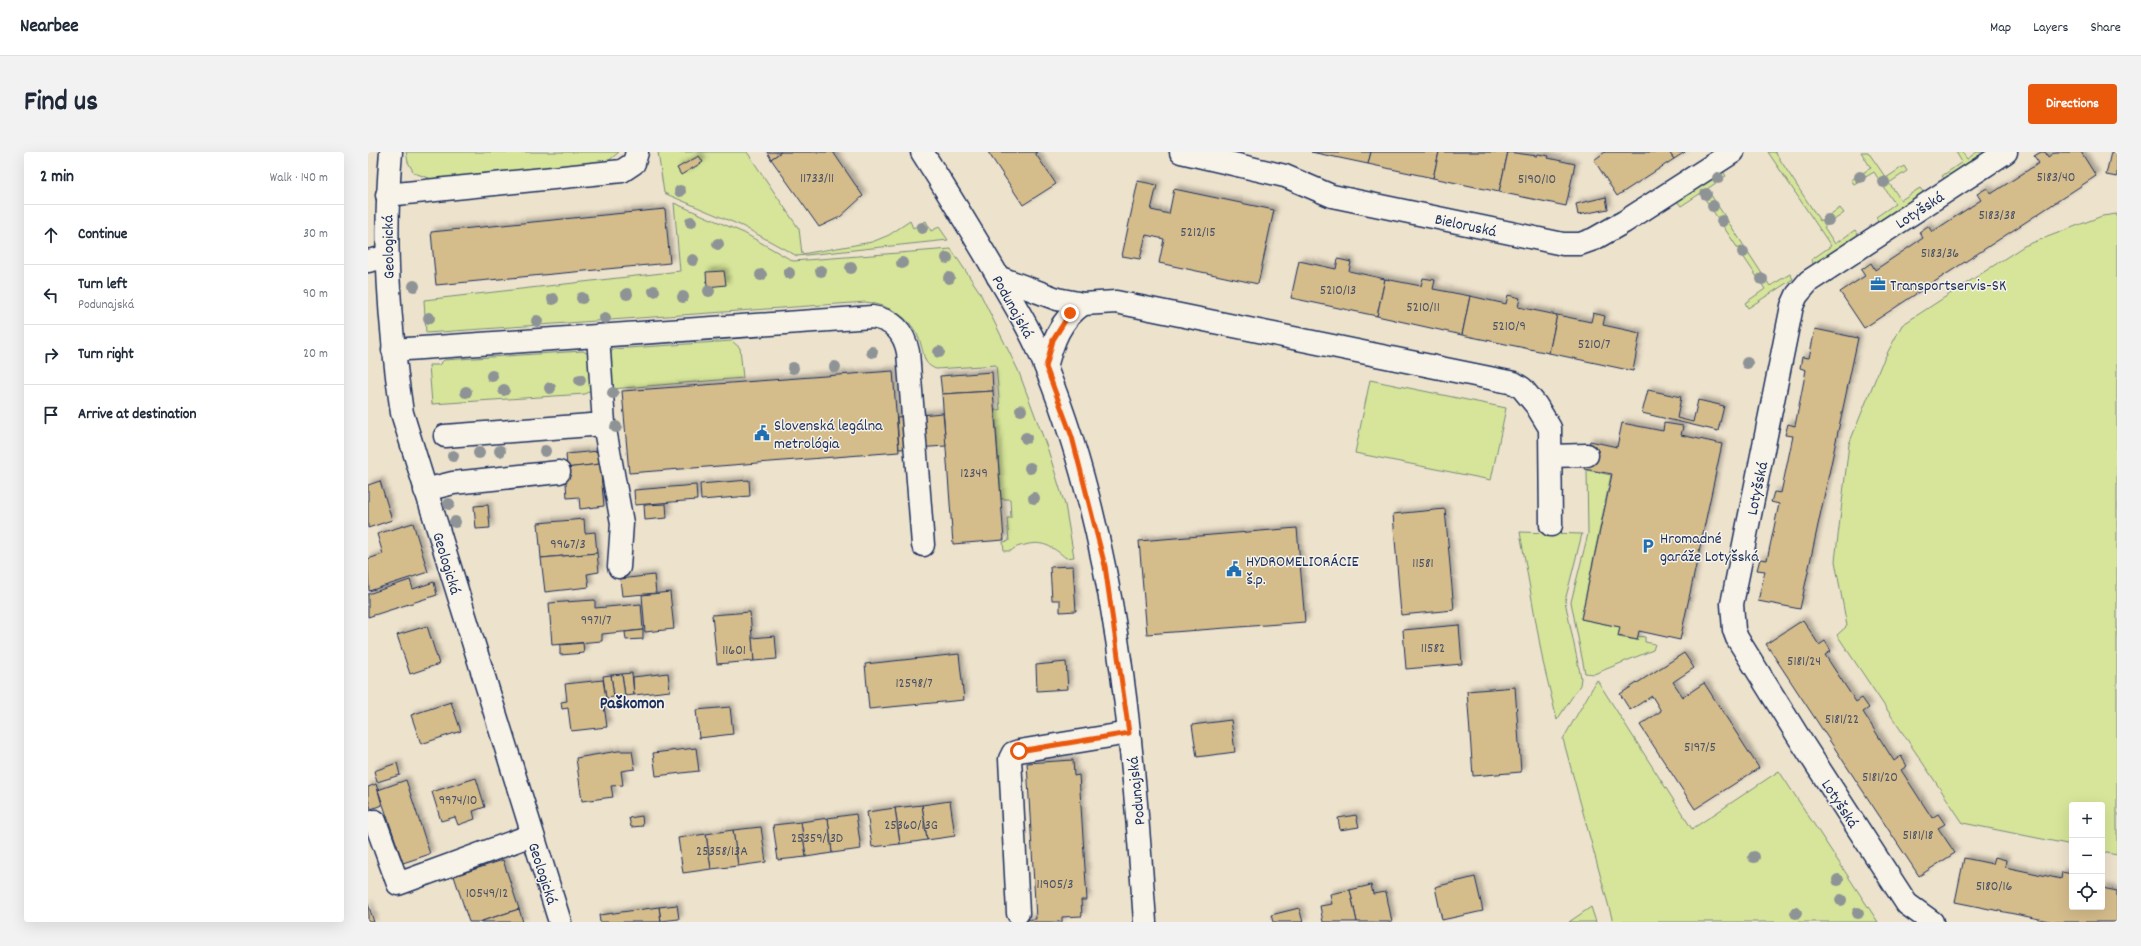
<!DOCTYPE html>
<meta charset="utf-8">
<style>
:root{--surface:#fff;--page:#f2f2f3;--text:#1f2937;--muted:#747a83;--line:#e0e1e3;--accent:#ea580c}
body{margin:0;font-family:Dekko,sans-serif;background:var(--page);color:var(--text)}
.controls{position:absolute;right:12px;bottom:12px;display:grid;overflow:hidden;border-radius:4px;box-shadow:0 4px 16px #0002}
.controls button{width:36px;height:36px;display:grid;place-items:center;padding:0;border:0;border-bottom:1px solid var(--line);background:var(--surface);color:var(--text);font:20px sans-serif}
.stop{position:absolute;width:12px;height:12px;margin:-9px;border:3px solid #ea580c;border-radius:50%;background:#fff}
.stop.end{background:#ea580c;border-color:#fff;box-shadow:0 1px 4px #0008}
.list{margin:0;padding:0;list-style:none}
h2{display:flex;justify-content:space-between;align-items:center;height:52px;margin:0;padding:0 16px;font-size:17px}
h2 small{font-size:13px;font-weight:400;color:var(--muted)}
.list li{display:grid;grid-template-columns:26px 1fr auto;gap:12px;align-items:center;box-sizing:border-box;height:60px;padding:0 16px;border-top:1px solid var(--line)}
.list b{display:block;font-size:15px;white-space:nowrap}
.list p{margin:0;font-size:13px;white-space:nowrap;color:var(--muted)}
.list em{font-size:13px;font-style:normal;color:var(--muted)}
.icon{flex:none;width:22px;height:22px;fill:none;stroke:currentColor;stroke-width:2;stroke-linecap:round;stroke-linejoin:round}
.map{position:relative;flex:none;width:1749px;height:770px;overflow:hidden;border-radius:4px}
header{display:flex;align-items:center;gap:24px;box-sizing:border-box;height:56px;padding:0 20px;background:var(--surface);border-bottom:1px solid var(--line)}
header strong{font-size:19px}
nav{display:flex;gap:22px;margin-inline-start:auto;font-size:14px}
.intro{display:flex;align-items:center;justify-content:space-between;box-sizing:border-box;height:96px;padding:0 24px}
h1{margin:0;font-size:28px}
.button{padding:10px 18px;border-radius:4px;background:var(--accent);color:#fff;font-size:14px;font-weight:700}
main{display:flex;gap:24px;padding:0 24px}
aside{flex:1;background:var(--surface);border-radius:4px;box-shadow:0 4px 16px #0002}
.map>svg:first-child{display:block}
</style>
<header>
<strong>Nearbee</strong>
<nav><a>Map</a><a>Layers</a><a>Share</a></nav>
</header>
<div class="intro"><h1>Find us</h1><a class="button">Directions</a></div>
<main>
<aside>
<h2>2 min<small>Walk · 140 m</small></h2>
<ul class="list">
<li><svg class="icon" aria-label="ahead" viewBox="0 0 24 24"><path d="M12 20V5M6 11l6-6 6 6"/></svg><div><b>Continue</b></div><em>30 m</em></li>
<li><svg class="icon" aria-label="left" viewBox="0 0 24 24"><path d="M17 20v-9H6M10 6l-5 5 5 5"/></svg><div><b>Turn left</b><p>Podunajská</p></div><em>90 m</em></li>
<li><svg class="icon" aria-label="right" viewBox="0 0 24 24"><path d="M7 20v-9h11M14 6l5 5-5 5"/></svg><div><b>Turn right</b></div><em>20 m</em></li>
<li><svg class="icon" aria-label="arrive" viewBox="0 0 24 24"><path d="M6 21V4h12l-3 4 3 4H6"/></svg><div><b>Arrive at destination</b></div></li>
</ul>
</aside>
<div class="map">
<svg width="1749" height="770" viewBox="0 0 1749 770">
<defs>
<filter id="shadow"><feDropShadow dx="3.5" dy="-3.5" stdDeviation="2" flood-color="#0004"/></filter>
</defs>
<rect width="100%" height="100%" fill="#ede2cc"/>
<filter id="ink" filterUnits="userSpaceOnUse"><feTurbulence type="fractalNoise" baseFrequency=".025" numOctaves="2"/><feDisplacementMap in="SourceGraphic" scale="8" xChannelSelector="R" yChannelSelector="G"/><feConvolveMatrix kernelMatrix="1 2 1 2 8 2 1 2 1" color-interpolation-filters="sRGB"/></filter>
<g filter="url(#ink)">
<g fill="#d6e599" stroke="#788a7c">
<path d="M38,0H251L239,10L64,27L46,21L40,10Z"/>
<path d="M290,0H379L431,77L434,102L504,90L521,83L542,69L545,76L558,69L563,79L571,75L580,88L429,104L374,74L296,41Z"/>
<path d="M1400,0H1407L1452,69L1472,56L1476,61L1456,75L1467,92L1487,78L1491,84L1446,113L1443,108L1463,94Z"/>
<path d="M1493,0H1500L1518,26L1536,14L1539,19L1521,31L1533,48L1552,36L1556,41L1511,71L1508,65L1527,52L1506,20L1486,32L1483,28L1503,16Z"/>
<path d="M1588,0H1594L1599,7L1609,0H1619L1577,28L1574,24L1594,10Z"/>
<path d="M1355,19L1358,24L1339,37L1402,134L1422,122L1425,127L1380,156L1377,151L1397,137L1333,41L1313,54L1309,49Z"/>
<path d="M306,51L376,81L425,109L583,97L611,139L650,218L680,298L697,353L706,405L698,406C685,395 674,388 657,393C651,394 647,395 643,399H636L635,390L641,389L639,366H643L642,347H633L627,258H632L628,213L568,217C555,212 557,205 553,193C551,183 543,171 535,165C524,156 512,153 498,150L58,181L56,148L312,119Z"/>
<path d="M1749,62V703L1734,700V653H1704V693L1595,671L1469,483L1479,474L1467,409L1481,292L1513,213L1534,173L1656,94L1734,64Z"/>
<path d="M364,189L372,196L375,226L243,237L240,202L245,197Z"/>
<path d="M215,199L222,203L224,237L217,242L64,252L61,213H71L76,208Z"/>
<path d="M1002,228L1138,256L1123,328L987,301Z"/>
<path d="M1219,318L1243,323L1213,467L1252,475L1250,485L1269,488L1270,484L1277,485V490L1287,492L1285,498L1226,522L1217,521L1203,450L1220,382Z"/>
<path d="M1152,380L1214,382L1197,449L1213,526L1212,533L1189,568L1175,510Z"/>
<path d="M1229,528L1324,677L1411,619L1510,770H1245L1195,587Z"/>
<path d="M1223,755L1228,770H1201Z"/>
</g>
<g fill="#d5bc8b" stroke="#1b2f5e" filter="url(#shadow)">
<path d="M399,0H413L403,7Z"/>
<path d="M413,0H465L495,44L472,65L451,75L403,7Z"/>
<path d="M620,0H669L667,1L688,32L655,53Z"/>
<path d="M943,0H1003L1000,12Z"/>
<path d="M1003,0H1071L1065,26L1000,12Z"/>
<path d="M1071,0H1140L1131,40L1065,26Z"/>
<path d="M1140,0L1169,4L1170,2L1181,4L1180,6L1207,12L1198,54L1131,40Z"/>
<path d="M1237,0H1301L1306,7L1249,44L1226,8Z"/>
<path d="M1301,0H1317L1306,7Z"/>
<path d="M1673,0H1677L1680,5L1687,0H1713L1728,24L1496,176L1472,140L1497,124L1493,118L1503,111L1507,118L1555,86L1551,80L1560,74L1564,80L1613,48L1609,42L1619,36L1623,42L1671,11L1666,4Z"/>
<path d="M1743,0H1749V25L1738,23Z"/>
<path d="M331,4L335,10L313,23L309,16Z"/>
<path d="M770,29L789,33L783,58L801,62L806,37L906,58L890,132L791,111L796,87L778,83L772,107L754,104Z"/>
<path d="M1238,45L1240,57L1210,63L1208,52Z"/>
<path d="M297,57L302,111L68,133L63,80Z"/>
<path d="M970,107L983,110L981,119L1017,127L1009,164L923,146L931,109L968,117Z"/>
<path d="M356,119L358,133L339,135L338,120Z"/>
<path d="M1055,126L1067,128L1065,137L1102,144L1094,183L1009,164L1017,127L1053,134Z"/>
<path d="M1140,143L1152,146L1150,155L1189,163L1181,201L1094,183L1102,144L1138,152Z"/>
<path d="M1225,161L1237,164L1235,173L1272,181L1265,219L1181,201L1189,163L1223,170Z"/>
<path d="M1447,177L1490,186L1432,457L1390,449L1397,419L1389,418L1392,407L1399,408L1411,352L1403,350L1406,340L1413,341L1425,284L1417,283L1420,272L1427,274L1438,218L1432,216L1434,205L1441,206Z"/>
<path d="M525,219L531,300L261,321L254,239Z"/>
<path d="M624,220L625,239L574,242L572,224Z"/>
<path d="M1280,238L1313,245L1309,266L1325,270L1330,248L1356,254L1350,279L1274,261Z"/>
<path d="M625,239L636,388L585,392L574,242Z"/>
<path d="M575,261L578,294L531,297L529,265Z"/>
<path d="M1254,271L1295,279L1296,271L1315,274L1313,283L1354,292L1312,488L1271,479L1269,488L1250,484L1252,475L1213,467L1244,322L1216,317L1222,289L1249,295Z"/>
<path d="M231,299L232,312L199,316L198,302Z"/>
<path d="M232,312L236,354L212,357L211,345L199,346L197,316Z"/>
<path d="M381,328L382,344L333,348L332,332Z"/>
<path d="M12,329L24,368L0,376V333Z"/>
<path d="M328,333L329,348L267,353L266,338Z"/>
<path d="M298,352L299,366L277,368L276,353Z"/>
<path d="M120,353L122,376L108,377L106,354Z"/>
<path d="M1077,357L1086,458L1033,463L1025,362Z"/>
<path d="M216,367L217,381L227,380L229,401L173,406L170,371Z"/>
<path d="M45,371L60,420L1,439L0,407L15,402L9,382Z"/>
<path d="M929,376L937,470L779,482L771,389Z"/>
<path d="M229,401L231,420L219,422L221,435L177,440L173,406Z"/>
<path d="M705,414L708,459L692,460V448H684L682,415Z"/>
<path d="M286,423L288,441L254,444L252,427Z"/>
<path d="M42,428L45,437L66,430L69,443L0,465V442Z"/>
<path d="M302,440L306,477L277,480L274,443Z"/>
<path d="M227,448V456L273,452L275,478L234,482V489L184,493L181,451Z"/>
<path d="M382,460L386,509L349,512L344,463Z"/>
<path d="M1435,468L1451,493L1457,489L1463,499L1457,503L1488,550L1494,546L1501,556L1495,560L1526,609L1533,604L1539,614L1533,618L1564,666L1570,662L1577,672L1570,676L1587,701L1551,724L1398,492Z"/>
<path d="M1091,473L1094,512L1038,517L1035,478Z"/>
<path d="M59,474L71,512L42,522L29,483Z"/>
<path d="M275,478V487L258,488L257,480Z"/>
<path d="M407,484L409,507L386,509L384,486Z"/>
<path d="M215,491L216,501L192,503V493Z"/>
<path d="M1316,501L1326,516L1305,530L1315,545L1336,531L1391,616L1327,657L1272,573L1293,559L1284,544L1262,558L1252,542Z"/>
<path d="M591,502L596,548L501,557L497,512Z"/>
<path d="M698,510L700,537L669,539L668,513Z"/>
<path d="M264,521L266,543L257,544L254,522Z"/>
<path d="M300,521L302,539L266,543L265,525Z"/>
<path d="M254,522L257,544L246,545L243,523Z"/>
<path d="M243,523L246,545L238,546L235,524Z"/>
<path d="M235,528L238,546H235L239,575L203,579L200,556L194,557L193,550L199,549L197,532Z"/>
<path d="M1147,535L1153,620L1105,624L1099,539Z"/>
<path d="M83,550L93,579L53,592L43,563Z"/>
<path d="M362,555L365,582L331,586L328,558Z"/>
<path d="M863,568L867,600L829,605L824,573Z"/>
<path d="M328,596L331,619L288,624L285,601Z"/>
<path d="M250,599H264L267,617L253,619L255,633L243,634L245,645L214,649L208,606Z"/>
<path d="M705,608L706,624L711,623L719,748H713L714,764L694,765V770H645L644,768L668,767L659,611Z"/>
<path d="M29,611L32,623L9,630L6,619Z"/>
<path d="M108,626L117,655L105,659L107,667L90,673L87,665L73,669L64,640Z"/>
<path d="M38,628L62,702L35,711L10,638Z"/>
<path d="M8,632L14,653L3,657L0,647V635Z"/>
<path d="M582,649L587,684L559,688L554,653Z"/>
<path d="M554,653L559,688L532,692L527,656Z"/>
<path d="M527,656L532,692L504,695L499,660Z"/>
<path d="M488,662L493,697L464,701L460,666Z"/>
<path d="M988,663L991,675L972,678L970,666Z"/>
<path d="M274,664L275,674L263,675L261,666Z"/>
<path d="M460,666L464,701L438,705L433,670Z"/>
<path d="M433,670L438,705L410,708L405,673Z"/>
<path d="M393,675L398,710L370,714L365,678Z"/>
<path d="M365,678L370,714L343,717L338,682Z"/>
<path d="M338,682L343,717L315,721L310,686Z"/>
<path d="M1627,705L1638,708L1637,715L1693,727L1694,720L1704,722V755H1734V736L1749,739V770H1686L1587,750L1596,706L1625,712Z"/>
<path d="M135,708L151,757L111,770H101L86,724Z"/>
<path d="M1107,725L1115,759L1074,768L1067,735Z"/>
<path d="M1003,733L1005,742L1018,740L1024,770H989L982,738Z"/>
<path d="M982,738L989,770H955L952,754L964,752L962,742Z"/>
<path d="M0,752L6,770H0Z"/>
<path d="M309,753L311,767L293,769L291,755Z"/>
<path d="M291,755L293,770H232L231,763Z"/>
<path d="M931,756L935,770H905L903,763Z"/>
<path d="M151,757L155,770H111Z"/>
</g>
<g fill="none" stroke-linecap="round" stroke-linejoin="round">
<g stroke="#1b2f5e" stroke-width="25">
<g id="minor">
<path d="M23,0C15,89 21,173 34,261L192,770"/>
<path d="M554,0C582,44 609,88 635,133C651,160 667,187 678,216C749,391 764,584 777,770"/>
<path d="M813,0L917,24L964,44L1195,92H1212L1226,87L1256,70L1365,0"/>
<path d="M19,43L254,19L266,11L269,0"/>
<path d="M0,109L18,105"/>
<path d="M630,125L689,147L715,152L748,150L1146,231L1154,236L1168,253L1182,276L1183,373"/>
<path d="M25,198L504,165C525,168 536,180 540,200L555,393"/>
<path d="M678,215C685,189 692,168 715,152"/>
<path d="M236,272L254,371L251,415"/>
<path d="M77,284L236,272L230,184"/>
<path d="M1183,304L1219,303"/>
<path d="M57,338L85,331L191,320"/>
<path d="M7,669L30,732L164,683"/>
<path d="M650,761L642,607L645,601L651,599L761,581"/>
<path d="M1564,770L1539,752L1435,592L1369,486L1366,478L1364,452L1424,154L1429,143L1441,129L1638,0"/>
</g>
</g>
<use href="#minor" stroke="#f7f3e8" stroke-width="22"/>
</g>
<g fill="#8e9396">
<circle cx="1492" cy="25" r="6"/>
<circle cx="1350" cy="26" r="6"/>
<circle cx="1516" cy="30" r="6"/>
<circle cx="312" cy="39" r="6"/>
<circle cx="1338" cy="42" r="6"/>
<circle cx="1345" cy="54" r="6"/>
<circle cx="1460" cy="68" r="6"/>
<circle cx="1354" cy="69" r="6"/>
<circle cx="323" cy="70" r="6"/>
<circle cx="554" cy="76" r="6"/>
<circle cx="350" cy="92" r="6"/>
<circle cx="1375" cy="100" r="6"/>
<circle cx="579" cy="106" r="6"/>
<circle cx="325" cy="108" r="6"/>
<circle cx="534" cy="111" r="6"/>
<circle cx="483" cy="116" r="6"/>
<circle cx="453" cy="119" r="6"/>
<circle cx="421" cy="121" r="6"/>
<circle cx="393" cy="123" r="6"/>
<circle cx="581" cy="126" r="6"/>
<circle cx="1394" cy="127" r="6"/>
<circle cx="46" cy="134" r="6"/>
<circle cx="286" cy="139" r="6"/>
<circle cx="341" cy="139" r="6"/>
<circle cx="259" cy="142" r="6"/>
<circle cx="315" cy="145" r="6"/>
<circle cx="214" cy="146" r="6"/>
<circle cx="185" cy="147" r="6"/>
<circle cx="61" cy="166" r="6"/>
<circle cx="237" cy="166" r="6"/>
<circle cx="169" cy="169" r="6"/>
<circle cx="504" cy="200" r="6"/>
<circle cx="571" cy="200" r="6"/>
<circle cx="1379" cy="211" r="6"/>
<circle cx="467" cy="215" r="6"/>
<circle cx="425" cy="216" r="6"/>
<circle cx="124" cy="224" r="6"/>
<circle cx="212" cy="228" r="6"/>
<circle cx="182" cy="236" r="6"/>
<circle cx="136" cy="238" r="6"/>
<circle cx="98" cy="240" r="6"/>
<circle cx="245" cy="241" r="6"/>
<circle cx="653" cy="258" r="6"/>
<circle cx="248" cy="275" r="6"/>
<circle cx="658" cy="286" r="6"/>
<circle cx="132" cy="299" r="6"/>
<circle cx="177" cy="299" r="6"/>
<circle cx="111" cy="301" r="6"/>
<circle cx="85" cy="304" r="6"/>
<circle cx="662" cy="316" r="6"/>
<circle cx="666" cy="346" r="6"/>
<circle cx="81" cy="352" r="6"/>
<circle cx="87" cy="370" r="6"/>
<circle cx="1386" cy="705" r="6"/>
<circle cx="1470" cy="728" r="6"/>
<circle cx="1473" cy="748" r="6"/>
<circle cx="1428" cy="761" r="6"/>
<circle cx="1490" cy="761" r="6"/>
</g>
</g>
<g fill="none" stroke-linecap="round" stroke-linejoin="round" filter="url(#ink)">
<path stroke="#ea580c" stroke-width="5" d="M651,599L761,581L737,414L704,285L678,215L685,188L702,161"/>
</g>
<defs>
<g id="office-bare" transform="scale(1.2)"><path d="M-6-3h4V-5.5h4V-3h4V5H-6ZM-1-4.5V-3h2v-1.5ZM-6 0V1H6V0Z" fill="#1f6fb2" stroke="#f7f3e8" stroke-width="2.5" paint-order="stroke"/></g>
<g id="civic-bare" transform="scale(1.2)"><path d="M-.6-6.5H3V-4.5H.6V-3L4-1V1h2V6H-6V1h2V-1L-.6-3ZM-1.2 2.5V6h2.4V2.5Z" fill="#1f6fb2" stroke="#f7f3e8" stroke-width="2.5" paint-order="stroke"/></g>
<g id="parking-bare" transform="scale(1.2)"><path d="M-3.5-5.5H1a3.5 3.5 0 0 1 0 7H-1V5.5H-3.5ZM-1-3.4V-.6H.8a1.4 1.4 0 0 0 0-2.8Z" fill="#1f6fb2" stroke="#f7f3e8" stroke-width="2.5" paint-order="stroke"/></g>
</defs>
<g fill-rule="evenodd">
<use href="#office-bare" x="1510" y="132"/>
<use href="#civic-bare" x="394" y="281"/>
<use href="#parking-bare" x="1280" y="394"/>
<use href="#civic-bare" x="866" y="417"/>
</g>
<g text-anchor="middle" stroke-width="3" stroke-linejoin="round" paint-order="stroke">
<g font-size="14" fill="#4a5269">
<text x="1688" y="29">5183/40</text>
<text x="449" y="30">11733/11</text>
<text x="1169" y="31">5190/10</text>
<text x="1629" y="67">5183/38</text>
<text x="830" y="84">5212/15</text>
<text x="1572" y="105">5183/36</text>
<text x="970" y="142">5210/13</text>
<text x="1055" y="159">5210/11</text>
<text x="1141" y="178">5210/9</text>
<text x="1226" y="196">5210/7</text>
<text x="606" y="325">12349</text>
<text x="200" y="396">9967/3</text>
<text x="1055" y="415">11581</text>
<text x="228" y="472">9971/7</text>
<text x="1065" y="500">11582</text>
<text x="366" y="502">11601</text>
<text x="1436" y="513">5181/24</text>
<text x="546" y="535">12598/7</text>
<text x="1474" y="571">5181/22</text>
<text x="1332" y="599">5197/5</text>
<text x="1512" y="629">5181/20</text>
<text x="90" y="652">9974/10</text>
<text x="543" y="677">25360/13G</text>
<text x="1550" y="687">5181/18</text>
<text x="449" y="690">25359/13D</text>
<text x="354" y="703">25358/13A</text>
<text x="687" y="736">11905/3</text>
<text x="1626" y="738">5180/16</text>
<text x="119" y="745">10549/12</text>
</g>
<g font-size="16" fill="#1b2f5e" stroke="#f7f3e8">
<text transform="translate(1551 57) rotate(-33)" y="6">Lotyšská</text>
<text transform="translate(1098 72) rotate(12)" y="6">Bieloruská</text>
<text transform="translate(19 95) rotate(-91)" y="6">Geologická</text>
<text transform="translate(646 154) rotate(61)" y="6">Podunajská</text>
<text transform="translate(1388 336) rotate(-78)" y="6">Lotyšská</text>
<text transform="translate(80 411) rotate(73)" y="6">Geologická</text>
<text transform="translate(767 639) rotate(-96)" y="6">Podunajská</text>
<text transform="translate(1473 651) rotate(57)" y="6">Lotyšská</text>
<text transform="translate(176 721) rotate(72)" y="6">Geologická</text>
</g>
<g font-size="16" fill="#1b2f5e" stroke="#f7f3e8" text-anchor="start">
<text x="1522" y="138">Transportservis-SK</text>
<text x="406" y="278">Slovenská legálna<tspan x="406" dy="18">metrológia</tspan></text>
<text x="1292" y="391">Hromadné<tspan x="1292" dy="18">garáže Lotyšská</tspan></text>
<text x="878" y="414">HYDROMELIORÁCIE<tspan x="878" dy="18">š.p.</tspan></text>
</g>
<g font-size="17" font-weight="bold" fill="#1b2f5e" stroke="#f7f3e8">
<text x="264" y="556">Paškomon</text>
</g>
</g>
</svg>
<div class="controls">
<button>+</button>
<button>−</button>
<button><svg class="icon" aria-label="locate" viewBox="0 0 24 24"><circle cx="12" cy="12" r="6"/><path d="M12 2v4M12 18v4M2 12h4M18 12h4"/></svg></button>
</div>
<div class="stop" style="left:651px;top:599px"></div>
<div class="stop end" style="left:702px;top:161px"></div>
</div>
</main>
